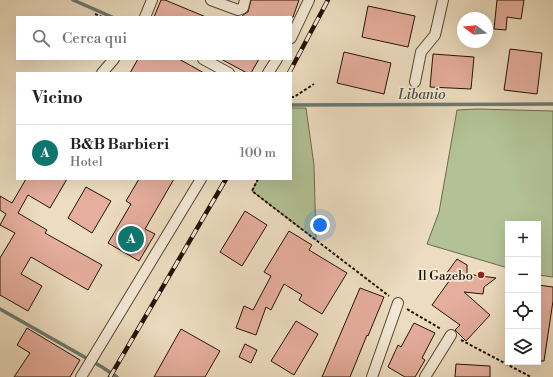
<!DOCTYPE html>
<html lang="it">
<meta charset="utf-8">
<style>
:root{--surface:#fff;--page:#f2f2f2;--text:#222;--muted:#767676;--line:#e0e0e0;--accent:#0f766e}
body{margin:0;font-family:"Libre Bodoni",serif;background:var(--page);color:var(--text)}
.controls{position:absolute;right:12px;bottom:12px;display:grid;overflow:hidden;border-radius:0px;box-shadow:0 4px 16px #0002}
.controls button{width:36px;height:36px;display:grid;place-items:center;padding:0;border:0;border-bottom:1px solid var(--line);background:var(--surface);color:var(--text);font:20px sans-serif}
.compass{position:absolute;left:457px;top:12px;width:36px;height:36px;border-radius:50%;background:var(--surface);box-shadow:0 4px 16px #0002;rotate:286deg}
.you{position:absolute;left:320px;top:225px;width:14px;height:14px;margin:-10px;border:3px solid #fff;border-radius:50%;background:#1a73e8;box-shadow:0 0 0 6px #1a73e833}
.badge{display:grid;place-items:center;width:26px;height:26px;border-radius:50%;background:var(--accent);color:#fff;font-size:13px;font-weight:700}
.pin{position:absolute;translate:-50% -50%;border:2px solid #fff;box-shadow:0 1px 4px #0006}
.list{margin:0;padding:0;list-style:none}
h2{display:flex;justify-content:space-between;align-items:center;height:52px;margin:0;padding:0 16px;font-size:17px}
h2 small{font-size:13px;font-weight:400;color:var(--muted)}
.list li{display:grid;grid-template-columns:26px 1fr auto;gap:12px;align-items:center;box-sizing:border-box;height:56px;padding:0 16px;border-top:1px solid var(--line)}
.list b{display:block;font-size:15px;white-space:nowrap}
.list p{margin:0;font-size:13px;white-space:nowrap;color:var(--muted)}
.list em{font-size:13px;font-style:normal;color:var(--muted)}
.icon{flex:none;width:22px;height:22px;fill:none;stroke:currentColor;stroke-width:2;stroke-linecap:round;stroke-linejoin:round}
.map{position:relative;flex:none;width:553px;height:377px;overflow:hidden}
.search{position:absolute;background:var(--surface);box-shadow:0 4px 16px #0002;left:16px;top:16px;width:276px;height:44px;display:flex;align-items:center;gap:10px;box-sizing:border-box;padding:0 14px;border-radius:0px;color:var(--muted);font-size:15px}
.panel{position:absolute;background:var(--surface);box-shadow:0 4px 16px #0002;left:16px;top:72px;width:276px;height:108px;border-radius:0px}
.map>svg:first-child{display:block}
</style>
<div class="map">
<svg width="553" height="377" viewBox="0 0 553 377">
<rect width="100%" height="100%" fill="#edddc0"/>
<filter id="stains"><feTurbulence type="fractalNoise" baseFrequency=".005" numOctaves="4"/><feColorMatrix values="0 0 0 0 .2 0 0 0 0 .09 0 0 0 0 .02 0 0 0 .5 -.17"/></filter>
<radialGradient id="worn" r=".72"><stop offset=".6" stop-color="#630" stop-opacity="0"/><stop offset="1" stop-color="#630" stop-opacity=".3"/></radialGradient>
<g fill="#b3c296" stroke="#6c6a4e">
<path d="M291,108H306L314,165L316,240L252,191L258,179H291Z"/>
<path d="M477,109L553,111V277L538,275V224H508V268L427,244L439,212L457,110Z"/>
</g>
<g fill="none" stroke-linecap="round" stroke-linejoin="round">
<g stroke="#6a786f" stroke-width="3.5">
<path d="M73,0L112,17"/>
<path d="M291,105L553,104"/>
<path d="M0,309L102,367L117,377"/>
</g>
</g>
<g fill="#e6ae9d" stroke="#241305">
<path d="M161,0H165L206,17H154Z"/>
<path d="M251,0H299L293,17H242L243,15L248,12Z"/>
<path d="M497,0H524L521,19L507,17L506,30L494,29Z"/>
<path d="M368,6L415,16L408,47L362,37Z"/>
<path d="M510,49L542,53L537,94L504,90Z"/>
<path d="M344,52L391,63L384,94L337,83Z"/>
<path d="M433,54L474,57L471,89L430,87Z"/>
<path d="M138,59H179L204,73H130Z"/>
<path d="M221,59H259L251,73H247Z"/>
<path d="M26,179H67L50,208L28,195L18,213L47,230L45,233L102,265L88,290L31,257L21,274L42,286L28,311L0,295V258L15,233L0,225L6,214L0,210V196L12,203Z"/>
<path d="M139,179H174L145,229L155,234L139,261L108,243L131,204L126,201Z"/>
<path d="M86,187L111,201L92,233L68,218Z"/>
<path d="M245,211L267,225L242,266L220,252Z"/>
<path d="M289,231L312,245L309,250L347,273L322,314L299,300L302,295L284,284L271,310L266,307L256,335L236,328L244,306L253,310L271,276L264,272Z"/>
<path d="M457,259L467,265V274L496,278L484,287L483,294L464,292L490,315L466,341L455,330L460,325L432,305L452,277L446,274Z"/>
<path d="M538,285L553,287V301L544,361H538Z"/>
<path d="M360,288L384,297L368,336L367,335L350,377H322Z"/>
<path d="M296,321L318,334L294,375L271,361Z"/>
<path d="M414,323L435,333L422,358L425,360L415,377H405L388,367L398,345L401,347Z"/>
<path d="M27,328L80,360L70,377H14L30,353L17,345Z"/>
<path d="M181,329L220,351L205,377H154Z"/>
<path d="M245,344L257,350L251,363L239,357Z"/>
<path d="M456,364L490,366V377H455Z"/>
</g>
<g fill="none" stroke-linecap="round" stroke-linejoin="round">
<g stroke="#564634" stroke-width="12">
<g id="street">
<path d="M211,0L238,10L243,8L245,0"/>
<path d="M145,17L152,0"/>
<path d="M291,38L309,0"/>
<path d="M203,59L229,73"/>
<path d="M102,73L114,59"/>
<path d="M268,73L277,59"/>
<path d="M415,82L421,52L435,35L443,0"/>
<path d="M81,377L201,179"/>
<path d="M372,377L398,303"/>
<path d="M425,377L451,335"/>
</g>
</g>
<g stroke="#241305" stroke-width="2" stroke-dasharray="3 2" stroke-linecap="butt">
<path d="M95,14L102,17"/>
<path d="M291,97H294L314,84"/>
<path d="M258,179L252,191L389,296"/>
<path d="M407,309L441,329"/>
<path d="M461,340L531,377"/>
</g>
<use href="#street" stroke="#f3e9d6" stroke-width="10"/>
<g stroke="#241305" stroke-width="4.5">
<g id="rail">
<path d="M289,73L328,0"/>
<path d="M110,377L226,179"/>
</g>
</g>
<use href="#rail" stroke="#f3e9d6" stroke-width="3" stroke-dasharray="9" stroke-linecap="butt"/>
</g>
<circle fill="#8f2418" stroke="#f3e9d6" stroke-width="1.5" cx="481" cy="275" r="4"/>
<g text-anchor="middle" stroke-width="3.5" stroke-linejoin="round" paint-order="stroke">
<g font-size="13" fill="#241305" stroke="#f3e9d6" text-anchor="end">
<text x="473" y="280">Il Gazebo</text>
</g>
<g font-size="14" font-style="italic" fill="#4d4e43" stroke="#f3e9d6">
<text x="422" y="99">Libanio</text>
</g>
</g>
<rect width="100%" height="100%" filter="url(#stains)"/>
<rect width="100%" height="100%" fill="url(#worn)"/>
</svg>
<div class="controls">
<button>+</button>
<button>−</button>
<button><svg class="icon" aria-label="locate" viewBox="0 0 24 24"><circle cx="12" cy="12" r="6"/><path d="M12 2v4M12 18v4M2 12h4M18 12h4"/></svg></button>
<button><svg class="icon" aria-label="layers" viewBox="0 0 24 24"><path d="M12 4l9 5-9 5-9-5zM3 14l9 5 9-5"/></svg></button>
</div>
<svg class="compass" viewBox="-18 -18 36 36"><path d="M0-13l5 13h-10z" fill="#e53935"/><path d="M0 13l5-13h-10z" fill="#767676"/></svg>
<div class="you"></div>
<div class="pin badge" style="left:131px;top:239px">A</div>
<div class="search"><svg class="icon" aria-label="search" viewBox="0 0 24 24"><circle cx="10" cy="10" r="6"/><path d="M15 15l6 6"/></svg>Cerca qui</div>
<section class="panel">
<h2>Vicino<small></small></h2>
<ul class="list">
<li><span class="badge">A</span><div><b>B&amp;B Barbieri</b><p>Hotel</p></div><em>100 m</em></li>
</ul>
</section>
</div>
